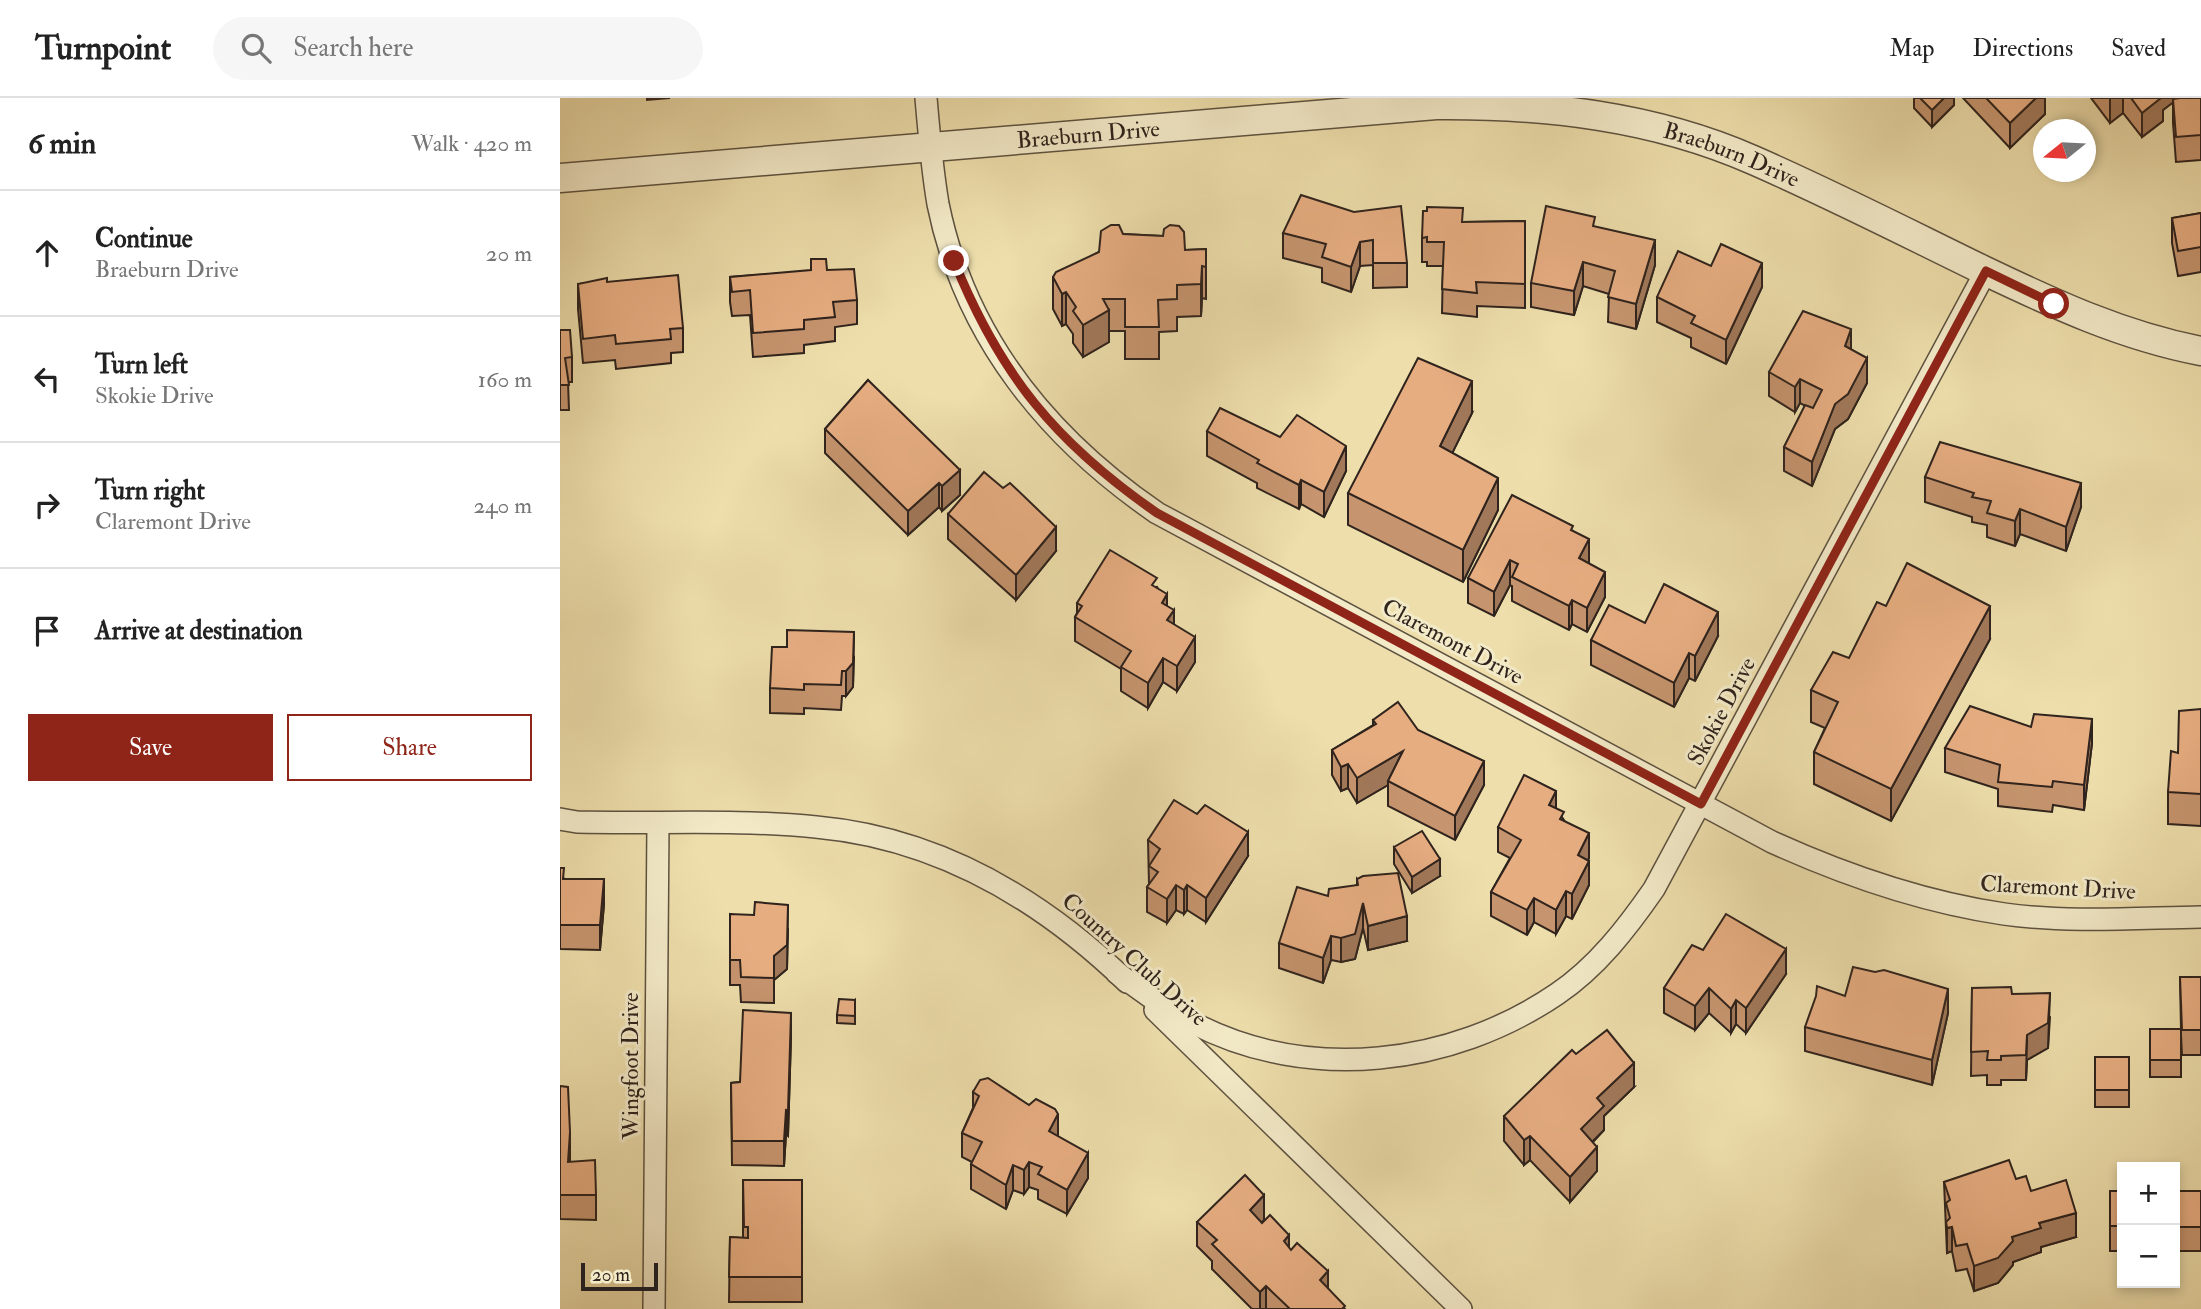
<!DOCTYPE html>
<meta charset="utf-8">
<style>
:root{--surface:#fff;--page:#f6f6f6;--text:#222;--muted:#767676;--line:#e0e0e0;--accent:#8f2418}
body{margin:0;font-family:"IM FELL Double Pica",serif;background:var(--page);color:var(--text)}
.controls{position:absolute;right:21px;bottom:21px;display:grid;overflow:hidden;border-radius:0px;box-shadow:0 4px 10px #0003}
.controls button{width:63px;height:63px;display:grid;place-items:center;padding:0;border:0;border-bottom:2px solid var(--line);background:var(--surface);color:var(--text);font:35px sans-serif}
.compass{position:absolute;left:1473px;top:21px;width:63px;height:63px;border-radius:50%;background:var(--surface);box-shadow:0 4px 10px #0003;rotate:252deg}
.scale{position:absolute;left:21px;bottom:18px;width:77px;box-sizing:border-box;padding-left:7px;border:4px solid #2f231d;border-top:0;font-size:19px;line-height:24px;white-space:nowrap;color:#2f231d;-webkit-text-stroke:5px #f3eac8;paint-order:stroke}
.stop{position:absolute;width:21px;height:21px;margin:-16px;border:5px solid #8f2418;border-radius:50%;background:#fff}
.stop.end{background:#8f2418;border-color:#fff;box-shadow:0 2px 7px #0008}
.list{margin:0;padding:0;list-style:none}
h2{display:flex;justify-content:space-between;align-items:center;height:91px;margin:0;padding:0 28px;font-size:30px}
h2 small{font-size:23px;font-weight:400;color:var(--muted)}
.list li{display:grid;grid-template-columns:46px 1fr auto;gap:21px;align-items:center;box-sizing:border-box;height:126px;padding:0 28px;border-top:2px solid var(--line)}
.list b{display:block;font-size:26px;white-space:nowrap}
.list p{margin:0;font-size:23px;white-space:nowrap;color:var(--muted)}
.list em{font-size:23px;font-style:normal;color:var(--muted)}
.actions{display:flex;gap:14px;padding:21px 28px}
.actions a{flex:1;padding:16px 0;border:2px solid var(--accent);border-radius:0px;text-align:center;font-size:24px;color:var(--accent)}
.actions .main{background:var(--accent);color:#fff}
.icon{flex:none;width:38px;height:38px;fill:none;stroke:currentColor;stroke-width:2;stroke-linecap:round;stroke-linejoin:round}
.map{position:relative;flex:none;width:1641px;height:1211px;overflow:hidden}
header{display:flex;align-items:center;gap:42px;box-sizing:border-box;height:98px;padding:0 35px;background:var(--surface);border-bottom:2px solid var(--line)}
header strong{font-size:33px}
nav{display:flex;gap:38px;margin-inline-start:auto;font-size:24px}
.search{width:490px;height:63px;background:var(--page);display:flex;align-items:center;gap:18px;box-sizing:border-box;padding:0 24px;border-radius:38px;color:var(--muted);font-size:26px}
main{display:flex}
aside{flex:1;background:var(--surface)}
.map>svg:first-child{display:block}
</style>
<header>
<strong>Turnpoint</strong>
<div class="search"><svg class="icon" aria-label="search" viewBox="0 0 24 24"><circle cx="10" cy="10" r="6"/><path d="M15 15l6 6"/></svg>Search here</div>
<nav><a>Map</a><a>Directions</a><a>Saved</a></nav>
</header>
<main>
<aside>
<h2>6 min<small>Walk · 420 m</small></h2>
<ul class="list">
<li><svg class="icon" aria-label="ahead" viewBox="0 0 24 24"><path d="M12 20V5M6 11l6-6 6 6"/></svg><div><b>Continue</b><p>Braeburn Drive</p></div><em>20 m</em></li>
<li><svg class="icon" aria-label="left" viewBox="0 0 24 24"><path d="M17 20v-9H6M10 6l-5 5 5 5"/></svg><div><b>Turn left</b><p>Skokie Drive</p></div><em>160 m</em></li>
<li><svg class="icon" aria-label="right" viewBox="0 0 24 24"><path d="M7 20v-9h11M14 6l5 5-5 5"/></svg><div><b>Turn right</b><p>Claremont Drive</p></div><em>240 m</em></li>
<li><svg class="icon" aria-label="arrive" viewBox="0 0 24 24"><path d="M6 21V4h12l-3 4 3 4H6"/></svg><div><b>Arrive at destination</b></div></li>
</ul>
<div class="actions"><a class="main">Save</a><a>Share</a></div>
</aside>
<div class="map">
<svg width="1641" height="1211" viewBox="0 0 1641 1211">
<rect width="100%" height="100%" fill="#eddeab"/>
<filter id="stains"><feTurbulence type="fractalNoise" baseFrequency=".00286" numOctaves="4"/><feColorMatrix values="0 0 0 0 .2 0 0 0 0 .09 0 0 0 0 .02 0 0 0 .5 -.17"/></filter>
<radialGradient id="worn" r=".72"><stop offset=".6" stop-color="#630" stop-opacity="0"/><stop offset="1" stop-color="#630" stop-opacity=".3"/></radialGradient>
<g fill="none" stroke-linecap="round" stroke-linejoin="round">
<g stroke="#5e5240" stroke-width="24">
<g id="minor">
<path d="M366,0C369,35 372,71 378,106C405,239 488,340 597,415L1212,744C1287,778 1362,804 1444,816C1509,825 1576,820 1641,819"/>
<path d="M0,721L17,724C96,726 177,721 256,729C378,740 480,800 567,884"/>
<path d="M557,875C582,893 605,911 633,925C749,985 891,968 997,896C1037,869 1067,830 1094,791L1426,173"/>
<path d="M595,912L901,1211"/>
<path d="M94,1211L98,726"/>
</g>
</g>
<g stroke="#5e5240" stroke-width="31">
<g id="tertiary">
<path id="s1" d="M0,80L876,7C984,6 1093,18 1193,62C1271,96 1347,135 1423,172C1494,206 1563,238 1641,253"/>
</g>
</g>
<use href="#minor" stroke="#f3eac8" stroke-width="21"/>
<use href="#tertiary" stroke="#f3eac8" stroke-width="28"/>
</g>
<g fill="#c6956f" stroke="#2f231d" stroke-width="2">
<path d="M87,0H110L87,2Z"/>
<path d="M1354,0H1394V7L1372,29L1354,10Z"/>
<path d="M1403,0H1485V16L1450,50Z"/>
<path d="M1531,0H1641V62L1616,64L1613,25V4L1603,12V23L1582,39L1563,15L1550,25Z"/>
<path d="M794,114L847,165V189L813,190V167L800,168L791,194L762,184V170L723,160V135Z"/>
<path d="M1641,115V174L1618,178L1612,145V120Z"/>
<path d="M965,123V210L917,208V219L882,215L883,168H867V164H862V140L903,124Z"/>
<path d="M1035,129L1095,167L1076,231L1048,224L1049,196L1023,188L1014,217L971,209V185Z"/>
<path d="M563,136L603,138L625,152L646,151V201L642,200L641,218L617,219V233L599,234V261H565V233H549V244L523,259L513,245V236L506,226L502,228L493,211V179L539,154Z"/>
<path d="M1151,168L1202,189L1166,266L1131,249V240L1097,224V199Z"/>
<path d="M267,172L297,202V226L275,229V243L244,247V255L193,259L190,217L172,218L170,204V179Z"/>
<path d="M47,184L123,230V254L111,255V265L56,271L55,262L23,265L18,211V186Z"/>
<path d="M0,232L12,259V284H8L9,312H0Z"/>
<path d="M1291,251L1307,285L1288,321L1275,331L1252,388L1224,373V349L1245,308L1240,305L1235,314L1209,298V274Z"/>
<path d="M308,282L400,397L382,413L379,409L348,437L265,355V331Z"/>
<path d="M912,315L892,355L938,412L903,484L788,427V395Z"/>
<path d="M647,333L786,373L764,419L741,406L739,411L697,390V385L647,358Z"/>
<path d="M1365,379L1521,409L1506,453L1460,436L1455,448L1427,439V427L1412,424V419L1365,404Z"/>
<path d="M388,416L496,453L456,502L388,441Z"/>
<path d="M1013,433L1045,499L1027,534L1012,526L1009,532L952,503V488L950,487L934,518L908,505V480Z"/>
<path d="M597,489L607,508L614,526L635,564L617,593L603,584L588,610L561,593V571L515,543V519L517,515V505Z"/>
<path d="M1326,508L1430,541L1331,723L1254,686V654L1265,630L1251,624V592L1289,560Z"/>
<path d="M1085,525L1158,538L1135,583L1129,580L1114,609L1031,567V542Z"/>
<path d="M294,559L293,589L286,598H282L281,612L244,610V616L210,615V590Z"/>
<path d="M1641,611V728L1608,726V694L1618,655Z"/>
<path d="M813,622L858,632L924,687L895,742L828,708V687L797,705L788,690L781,693L772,677V652L813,627Z"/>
<path d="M1471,629L1532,645L1524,712L1493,707L1492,714L1438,708V691L1385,674V650Z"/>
<path d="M996,710L1029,760L1028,762L1029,787L1012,821L1006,818L996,836L974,824L967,837L931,818V794L950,760L938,754V729Z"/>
<path d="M588,742L688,758L646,824L627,812L624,816L616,812L607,825L587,814V789L589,786Z"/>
<path d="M834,749L880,778L852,795L834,766Z"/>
<path d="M0,770L4,781L44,806L40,852L0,851Z"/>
<path d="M797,781L847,843L808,852L803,830L795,861L781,864L771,862L763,885L719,870V845L768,798L797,787Z"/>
<path d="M170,816L228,831L227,871L214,882V905L181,904L180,887H170Z"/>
<path d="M1143,852L1226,876L1186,935L1176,926L1171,935L1149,915L1135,932L1104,915V890Z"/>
<path d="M1620,879H1641V957H1622L1621,937V979H1590V931H1621Z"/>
<path d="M1412,890L1452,896L1490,919L1488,950L1467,962L1466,982H1441V987H1427V977L1411,978Z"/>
<path d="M1285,898L1388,915L1372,987L1245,953V929Z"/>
<path d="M295,902V926L277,925V917Z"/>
<path d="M231,939L228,1038L226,1036L224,1068L172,1067L171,985L180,984Z"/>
<rect x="1535" y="959" width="34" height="50"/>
<path d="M0,988L10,1059V1064L36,1097V1122L0,1121Z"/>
<path d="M1074,989L1044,1018V1032L1033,1044L1037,1073L1010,1104L970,1062L964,1067L944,1043V1018Z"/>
<path d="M413,994L498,1038L528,1080L507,1116L478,1101V1092L469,1089L464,1096L453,1092L446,1111L411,1091V1066L412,1064L402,1059V1035L413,1010Z"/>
<path d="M1456,1081L1471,1093L1516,1139L1481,1149V1154L1453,1164V1167L1438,1185L1414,1193L1407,1171L1396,1173L1392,1153L1387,1155L1384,1084Z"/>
<path d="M183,1082H242V1204H169L170,1139L183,1140Z"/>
<rect x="1550" y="1093" width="12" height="60"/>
<rect x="1615" y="1093" width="26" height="60"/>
<path d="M704,1122L702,1124L729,1150L768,1191L785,1211H692L652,1171V1163L637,1148V1124Z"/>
</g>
<g fill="#a1795a" stroke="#2f231d" stroke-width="2">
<path d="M1384,0H1394V7L1372,29V12Z"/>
<path d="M1476,0H1485V16L1450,50V25Z"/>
<path d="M1550,0H1563V15L1550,25Z"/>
<path d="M1597,0H1615V3L1603,12V23L1582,39V15Z"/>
<path d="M1095,142V167L1076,231V206Z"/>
<path d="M800,144V168L791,194V169Z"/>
<path d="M1023,164V188L1014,217V193Z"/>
<path d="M1202,165V189L1166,266V242Z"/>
<path d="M642,168V200L641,218V186Z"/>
<path d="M506,194V226L502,228V196Z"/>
<path d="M549,212V244L523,259V227Z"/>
<path d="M1291,231V256L1285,248Z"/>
<path d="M1307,260V285L1288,321L1275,331L1252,388V364L1275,306Z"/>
<path d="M1240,281V305L1235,314V289Z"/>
<path d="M912,283V315L880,380V348Z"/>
<path d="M786,348V373L764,419V394Z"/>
<path d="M400,372V397L382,413V388Z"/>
<path d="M938,380V412L903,484V452Z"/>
<path d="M741,382V406L739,411V387Z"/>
<path d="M379,385V409L348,437V413Z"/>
<path d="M1521,385V409L1506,453V429Z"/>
<path d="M1460,411V436L1455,448V423Z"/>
<path d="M496,429V453L456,502V477Z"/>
<path d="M1029,441V466L1019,460Z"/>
<path d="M950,462V487L934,518V494Z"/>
<path d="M1045,474V499L1027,534V510Z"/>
<path d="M607,496V521L602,505Z"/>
<path d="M1012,502V526L1009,532V508Z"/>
<path d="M1430,508V541L1331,723V691Z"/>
<path d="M614,512V536L607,522Z"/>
<path d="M1158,514V538L1135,583V558Z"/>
<path d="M294,534L293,589L286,598V573Z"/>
<path d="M635,539V564L617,593V568Z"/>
<path d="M1129,555V580L1114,609V585Z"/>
<path d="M603,560V584L588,610V585Z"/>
<path d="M1532,621V645L1524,712V687Z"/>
<path d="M843,653L828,683V687L797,705V680Z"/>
<path d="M924,663V687L895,742V718Z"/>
<path d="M788,666V690L781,693V669Z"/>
<path d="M996,693V717L989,707Z"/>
<path d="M688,734V758L646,824V800Z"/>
<path d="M1029,735V760L1018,782V757Z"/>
<path d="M880,761V778L852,795V779Z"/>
<path d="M1029,763V787L1012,821V796Z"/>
<path d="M44,781V806L40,852V827Z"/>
<path d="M616,787V812L607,825V801Z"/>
<path d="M627,787V812L624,816V792Z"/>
<path d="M1006,793V818L996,836V812Z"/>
<path d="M974,800V824L967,837V812Z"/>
<path d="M803,805V830L795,861L781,864V840Z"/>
<path d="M228,807L227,871L214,882V858Z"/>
<path d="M847,818V843L808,852V828Z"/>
<path d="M771,838V862L763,885V860Z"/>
<path d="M1226,851V876L1186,935V910Z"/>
<path d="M1149,890V915L1135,932V908Z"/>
<path d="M1388,891V915L1372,987V962Z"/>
<path d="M1490,895L1488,950L1467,962L1466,982L1467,937Z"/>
<path d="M1176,902V926L1171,935V911Z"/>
<path d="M231,915V939L228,1038V1013Z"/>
<path d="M1074,965V989L1044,1018V1032L1021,1055V1031L1037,1000Z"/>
<path d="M226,1012V1036L224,1068V1043Z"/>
<path d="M498,1016V1040L489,1033Z"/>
<path d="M10,1034V1059L8,1088V1064Z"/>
<path d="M970,1038V1062L964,1067V1042Z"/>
<path d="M1037,1049V1073L1010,1104V1079Z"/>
<path d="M528,1055V1080L507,1116V1092Z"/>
<path d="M469,1064V1089L464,1096V1072Z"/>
<path d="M453,1067V1092L446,1111V1087Z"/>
<path d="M704,1097V1122L690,1137V1112Z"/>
<path d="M1516,1115V1139L1481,1149V1154L1453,1164V1167L1438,1185L1414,1193V1168L1452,1139L1479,1125Z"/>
<path d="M1392,1129V1153L1387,1155V1130Z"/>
<path d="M729,1137V1161L724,1143Z"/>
<path d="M768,1173V1197L760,1182Z"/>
<path d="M706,1188V1211H700V1194Z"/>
</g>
<g fill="#e6ad81" stroke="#2f231d" stroke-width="2">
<path d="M1360,0H1384L1372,12Z"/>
<path d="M1426,0H1476L1450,25Z"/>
<path d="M1571,0H1601L1582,15Z"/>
<path d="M1620,0H1641V37L1616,39L1613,1Z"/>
<path d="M741,97L794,114L841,108L847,165H813V142L800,144L791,169L762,159L766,146L723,135Z"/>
<path d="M986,108L1035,119L1033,128L1095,142L1076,206L1048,199L1055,173L1023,164L1014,193L971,185Z"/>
<path d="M867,109L903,110L902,124L965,123V186L916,184L917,195L882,191L884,144H867V139L862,140L863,113H867Z"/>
<path d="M1641,115V149L1618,153L1612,120Z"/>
<path d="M551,127H559L563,136L603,138L604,131L610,127L619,128L624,134L625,152L646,151V169L642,168L641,186L617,187V201L598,202L599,229H565V201H543L549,212L523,227L513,213L516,209L506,194L502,196L493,179L496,174L539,154L541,133Z"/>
<path d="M1161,146L1202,165L1166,242L1131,225L1135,218L1097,199L1118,153L1151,168Z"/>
<path d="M251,161H266L267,172L294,171L297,202L273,204L275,219L244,222V231L193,235L190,192L172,194L170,179L251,172Z"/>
<path d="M118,177L123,230L110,231L111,241L56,246L55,237L23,241L18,186L47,180V184Z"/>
<path d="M1243,213L1291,231L1285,248L1307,260L1288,296L1275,306L1252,364L1224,349L1245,307L1253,310L1262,292L1240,281L1235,289L1209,274Z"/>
<path d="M0,232H10L12,259L5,260L9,287H0Z"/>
<path d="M858,260L912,283L880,348L938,380L903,452L788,395Z"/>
<path d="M308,282L400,372L382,388L379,385L348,413L265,331Z"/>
<path d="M660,310L720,339L737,317L786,348L764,394L741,382L739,387L697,365L699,362L647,333Z"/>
<path d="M1380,344L1521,385L1506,429L1460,411L1455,423L1427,415L1431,403L1412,399L1414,395L1365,379Z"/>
<path d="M424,374L443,390L450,385L496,429L456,477L388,416Z"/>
<path d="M952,397L1013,428L1011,432L1029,441L1019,460L1045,474L1027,510L1012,502L1009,508L952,479L958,466L950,462L934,494L908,480Z"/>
<path d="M550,452L597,480L592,487L607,496L602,505L614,512L607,522L635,539L617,568L603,560L588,585L561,569L571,553L515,519L522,508L517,505Z"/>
<path d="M1347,465L1430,508L1331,691L1254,654L1278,604L1251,592L1273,554L1289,560L1317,504L1326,508Z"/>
<path d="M1104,486L1158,514L1135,558L1129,555L1114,585L1031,542L1049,507L1085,525Z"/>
<path d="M227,532L294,534L293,565L286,573H282L281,587L244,586V592L210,590L212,549H227Z"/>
<path d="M838,604L858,632L924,663L895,718L828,683L843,653L797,680L788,666L781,669L772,652L816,626L813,622Z"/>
<path d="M1410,608L1471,629L1474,616L1532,621L1524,687L1493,683L1492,689L1438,684L1440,667L1385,650Z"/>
<path d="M1641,611V696L1608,694L1611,653L1618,655L1619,613Z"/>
<path d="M964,677L996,693L989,707L1004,714L1000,721L1029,735L1018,757L1029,763L1012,796L1006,793L996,812L974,800L967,812L931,794L961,742L938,729Z"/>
<path d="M614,702L637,716L645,707L688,734L646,800L627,787L624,792L616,787L607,801L587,789L598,774L589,768L600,751L588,742Z"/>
<path d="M862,733L880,761L852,779L834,749Z"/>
<path d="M0,770H4L3,781H44L40,827H0Z"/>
<path d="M838,775L847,818L808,828L803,805L795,836L781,840L771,838L763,860L719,845L737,789L768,798L769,791L798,787L797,781L803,778Z"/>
<path d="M195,804L228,807L227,847L214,858V880L181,879L180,862H170V816L194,817Z"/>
<path d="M1166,816L1226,851L1186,910L1176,902L1171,911L1149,890L1135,908L1104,890L1132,847L1143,852Z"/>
<path d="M1293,869L1315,874L1324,872L1388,891L1372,962L1245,929L1256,898L1257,888L1285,898Z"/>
<path d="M1620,879H1641V932H1622Z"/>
<path d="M1451,889L1452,896L1490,895L1488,925L1467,937L1466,957L1441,958V962H1427L1428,953L1411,954L1412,890Z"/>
<path d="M279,901L295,902V918L277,917Z"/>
<path d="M183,912L231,915L228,1013L226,1012L224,1043H172L171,985L180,984Z"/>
<rect x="1590" y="931" width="31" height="31"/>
<path d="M1047,932L1074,965L1037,1000L1044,1008L1021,1031L1037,1049L1010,1079L970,1038L964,1042L944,1018L1012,952L1016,956Z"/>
<rect x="1535" y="959" width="34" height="33"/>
<path d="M428,980L469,1007L476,1001L495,1011L498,1016L489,1033L528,1055L507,1092L478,1076L482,1069L469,1064L464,1072L453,1067L446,1087L411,1066L422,1044L402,1035L419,998L413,994L420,982Z"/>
<path d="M0,988L8,989L10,1034L8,1064L35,1062L36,1097H0Z"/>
<path d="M1449,1062L1456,1081L1466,1078L1471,1093L1506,1082L1516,1115L1479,1125L1481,1130L1452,1139L1453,1143L1438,1160L1414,1168L1407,1146L1396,1148L1392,1129L1387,1130L1386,1124L1390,1120L1386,1105L1390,1102L1384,1084Z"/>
<path d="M685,1077L704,1097L690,1112L702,1125L710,1117L729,1137L724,1143L731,1152L737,1145L768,1173L760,1182L785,1208L782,1211H730L706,1188L700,1194L652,1146L657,1142L637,1124Z"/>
<path d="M183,1082H242V1179H169L170,1139L188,1140V1129H184Z"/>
<rect x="1550" y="1093" width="12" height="35"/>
<rect x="1615" y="1093" width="26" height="36"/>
</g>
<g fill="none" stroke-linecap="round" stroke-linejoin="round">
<path stroke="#8f2418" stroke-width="9" d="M394,163C440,277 496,345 597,415L1141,706L1426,173L1494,206"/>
</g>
<g text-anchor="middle" stroke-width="6" stroke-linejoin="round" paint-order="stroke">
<g font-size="23" fill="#2f231d" stroke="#f3eac8">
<text dy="8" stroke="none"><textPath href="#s1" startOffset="530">Braeburn Drive</textPath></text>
<text dy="8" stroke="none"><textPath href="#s1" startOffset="1181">Braeburn Drive</textPath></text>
<text transform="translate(893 543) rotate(28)" y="8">Claremont Drive</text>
<text transform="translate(1161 613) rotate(-62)" y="8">Skokie Drive</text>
<text transform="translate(1498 789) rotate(3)" y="8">Claremont Drive</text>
<text transform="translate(575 861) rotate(42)" y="8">Country Club Drive</text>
<text transform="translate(70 968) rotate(-90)" y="8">Wingfoot Drive</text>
</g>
</g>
<rect width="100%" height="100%" filter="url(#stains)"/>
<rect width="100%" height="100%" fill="url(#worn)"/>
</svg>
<div class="controls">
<button>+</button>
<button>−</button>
</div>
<svg class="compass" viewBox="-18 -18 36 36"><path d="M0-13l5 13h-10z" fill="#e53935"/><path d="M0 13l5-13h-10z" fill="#767676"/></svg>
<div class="scale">20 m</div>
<div class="stop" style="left:1494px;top:206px"></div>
<div class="stop end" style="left:394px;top:163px"></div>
</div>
</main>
